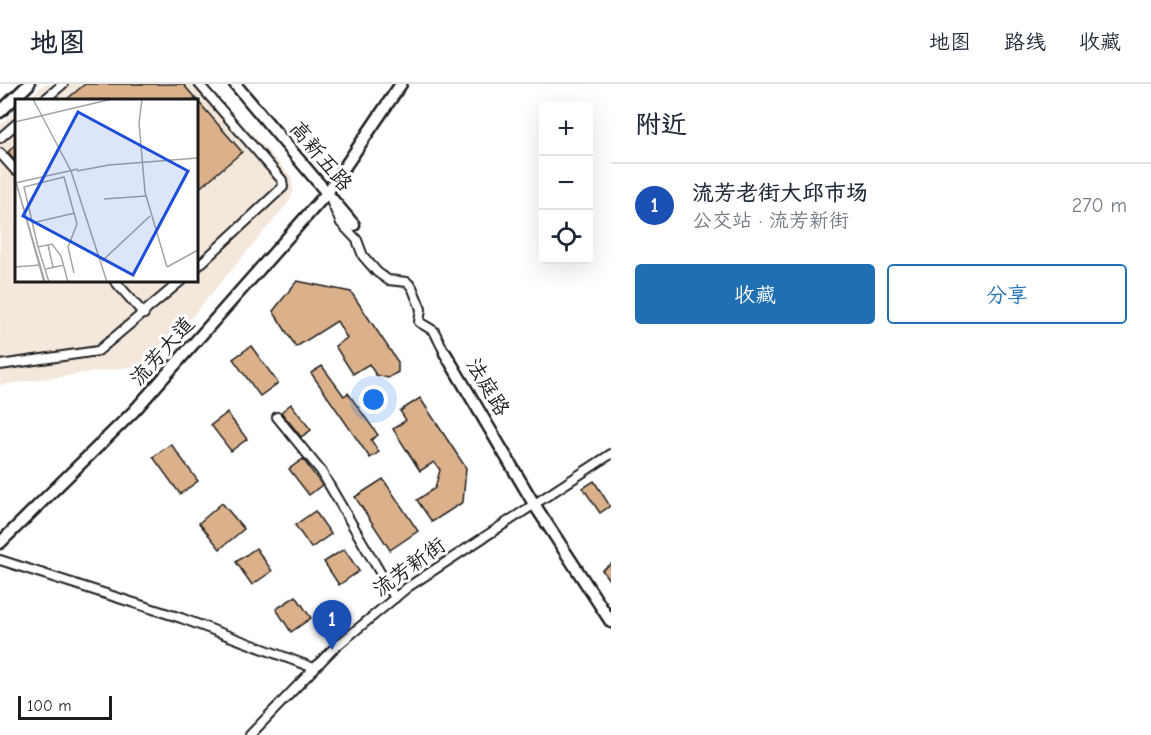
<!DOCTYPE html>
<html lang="zh">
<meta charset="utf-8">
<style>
:root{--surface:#fff;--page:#f2f2f3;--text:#1f2937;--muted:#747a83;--line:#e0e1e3;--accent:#1f6fb2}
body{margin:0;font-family:"Comic Neue","LXGW WenKai TC",sans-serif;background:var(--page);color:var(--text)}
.controls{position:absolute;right:18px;top:18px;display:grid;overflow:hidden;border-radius:6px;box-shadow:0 6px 24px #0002}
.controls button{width:54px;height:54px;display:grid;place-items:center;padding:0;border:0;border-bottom:2px solid var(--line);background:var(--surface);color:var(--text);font:30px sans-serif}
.scale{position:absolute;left:18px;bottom:15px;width:94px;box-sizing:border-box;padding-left:6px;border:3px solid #1c1c1c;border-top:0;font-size:16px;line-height:21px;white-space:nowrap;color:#1c1c1c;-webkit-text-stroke:4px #fff;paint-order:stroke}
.you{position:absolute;left:374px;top:316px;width:21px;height:21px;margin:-15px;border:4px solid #fff;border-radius:50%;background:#1a73e8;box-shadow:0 0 0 9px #1a73e833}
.badge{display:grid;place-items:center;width:39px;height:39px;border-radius:50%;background:var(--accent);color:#fff;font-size:20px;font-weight:700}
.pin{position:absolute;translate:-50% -50px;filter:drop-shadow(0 2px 3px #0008)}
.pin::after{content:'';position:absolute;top:32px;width:21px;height:18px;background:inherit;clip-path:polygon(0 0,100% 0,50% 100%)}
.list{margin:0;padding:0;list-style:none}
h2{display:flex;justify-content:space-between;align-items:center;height:78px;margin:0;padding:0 24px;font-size:26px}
h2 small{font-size:20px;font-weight:400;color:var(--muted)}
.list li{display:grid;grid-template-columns:39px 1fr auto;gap:18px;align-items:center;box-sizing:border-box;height:84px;padding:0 24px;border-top:2px solid var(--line)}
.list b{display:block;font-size:22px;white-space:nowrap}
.list p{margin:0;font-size:20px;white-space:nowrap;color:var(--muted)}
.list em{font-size:20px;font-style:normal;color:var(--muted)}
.actions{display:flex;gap:12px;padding:18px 24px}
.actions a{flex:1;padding:14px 0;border:2px solid var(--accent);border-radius:6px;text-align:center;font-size:21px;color:var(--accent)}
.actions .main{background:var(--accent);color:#fff}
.icon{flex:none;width:33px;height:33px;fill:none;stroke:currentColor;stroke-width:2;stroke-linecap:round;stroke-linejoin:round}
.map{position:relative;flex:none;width:611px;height:651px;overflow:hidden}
header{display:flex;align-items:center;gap:36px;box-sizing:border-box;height:84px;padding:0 30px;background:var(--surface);border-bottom:2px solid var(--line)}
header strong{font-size:28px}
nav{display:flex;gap:33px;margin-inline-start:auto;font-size:21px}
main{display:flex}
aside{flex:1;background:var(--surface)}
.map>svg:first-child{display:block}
</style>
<header>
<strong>地图</strong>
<nav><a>地图</a><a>路线</a><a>收藏</a></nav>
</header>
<main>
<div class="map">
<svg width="611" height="651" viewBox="0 0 611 651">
<rect width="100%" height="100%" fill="#fff"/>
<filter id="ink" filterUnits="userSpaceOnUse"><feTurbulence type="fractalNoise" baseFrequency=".0167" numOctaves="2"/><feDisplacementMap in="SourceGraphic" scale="12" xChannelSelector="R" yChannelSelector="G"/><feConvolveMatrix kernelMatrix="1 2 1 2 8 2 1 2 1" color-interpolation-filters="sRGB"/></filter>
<g filter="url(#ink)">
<path fill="#f4e8dc" d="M44,0H206L291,92L294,107L289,118L152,280L0,301V42L16,26V196H196V16H27Z"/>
<g fill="#dbb18b" stroke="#1c1c1c" stroke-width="1.5">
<path d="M85,0H183L242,68L196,107V16H66Z"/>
<path d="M16,60V78L8,68Z"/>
<path d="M297,197L351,208L398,278V288L388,294L376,291L369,280L353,290L335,262L347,254L337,237L296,263L273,227Z"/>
<path d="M251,262L278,299L260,312L233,275Z"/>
<path d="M322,282L344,312L348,309L378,351L371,356L379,368L370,374L311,289Z"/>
<path d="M420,314L466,384L463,418L432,438L417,416L435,404L440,386L434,378L420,387L393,345L406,336L400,327Z"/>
<path d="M291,320L311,346L301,353L281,328Z"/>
<path d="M227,329L247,355L231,367L211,341Z"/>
<path d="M171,360L198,397L180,410L153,373Z"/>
<path d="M303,375L322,401L309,411L289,385Z"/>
<path d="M383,395L418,447L390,466L355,413Z"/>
<path d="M594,397L610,422L600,429L583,404Z"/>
<path d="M222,419L244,445L220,465L199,439Z"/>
<path d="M315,427L331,450L311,464L295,441Z"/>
<path d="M256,464L272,487L252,501L236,478Z"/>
<path d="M344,465L359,487L339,501L324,478Z"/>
<path d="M611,480V499L602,486Z"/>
<path d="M296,512L311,534L291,548L276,525Z"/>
</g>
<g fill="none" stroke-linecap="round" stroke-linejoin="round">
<g stroke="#1c1c1c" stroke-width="12">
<g id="minor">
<path d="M44,16L63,0"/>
<path d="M0,54L16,40"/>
<path d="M0,69L16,87"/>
<path d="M332,119L341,139L357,156L363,172L377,188L388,196L407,198L412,203L421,225L419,238L434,247L445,269"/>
<path d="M196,184L283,103L282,96L199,0"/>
<path d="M114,196L144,230"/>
<path d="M0,281L98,267L182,196"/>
<path d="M277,333L321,387L395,514"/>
<path d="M0,476L181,534L314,584"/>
<path d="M250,651L332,566L408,503L611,370"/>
</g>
</g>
<g stroke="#1c1c1c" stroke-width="15">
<g id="major">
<path d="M235,0L354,141"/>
<path d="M0,28L29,0"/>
<path d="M445,269L534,420L611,538"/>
<path d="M0,459L134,327L327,109L401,0"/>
</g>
</g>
<use href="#minor" stroke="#fff" stroke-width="8"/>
<use href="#major" stroke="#fff" stroke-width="10"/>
</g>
</g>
<g text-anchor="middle" stroke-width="6" stroke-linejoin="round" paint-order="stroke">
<g font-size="21" fill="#1c1c1c" stroke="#fff">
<text transform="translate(321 72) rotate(50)" y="7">高新五路</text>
<text transform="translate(162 267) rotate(-48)" y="7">流芳大道</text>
<text transform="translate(488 303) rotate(59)" y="7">法庭路</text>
<text transform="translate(409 483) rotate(-36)" y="7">流芳新街</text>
</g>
</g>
<g transform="translate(15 15)">
<rect width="183" height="183" fill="#fff"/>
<path fill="none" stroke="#a4a4a4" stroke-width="1.5" d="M18,0L56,72L92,183M127,0L124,24L130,93L152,168M0,23L97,0M94,66L183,59M62,72L94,66M0,84L63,70M89,100L131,97M17,124L60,114M33,146L38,168M23,148L9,88L49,78L62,125L53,148L59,174M87,162L135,117M0,168L25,166M152,168L183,151M31,170L49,166M29,183L1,83L30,183M34,183L23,148L37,145L46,157L53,183"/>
<path fill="#1d4ed8" fill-opacity="0.15" stroke="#1d4ed8" stroke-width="3" d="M63,13L173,72L118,176L8,117Z"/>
<rect width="183" height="183" fill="none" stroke="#1c1c1c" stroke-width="3"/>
</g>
</svg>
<div class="controls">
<button>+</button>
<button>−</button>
<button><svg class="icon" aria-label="locate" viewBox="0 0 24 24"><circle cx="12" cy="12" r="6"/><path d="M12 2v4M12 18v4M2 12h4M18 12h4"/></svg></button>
</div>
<div class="scale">100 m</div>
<div class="you"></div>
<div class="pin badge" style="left:332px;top:566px;background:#1a4fb4">1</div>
</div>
<aside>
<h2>附近<small></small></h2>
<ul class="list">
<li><span class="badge" style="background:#1a4fb4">1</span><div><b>流芳老街大邱市场</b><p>公交站 · 流芳新街</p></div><em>270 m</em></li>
</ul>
<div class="actions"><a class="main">收藏</a><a>分享</a></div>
</aside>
</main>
